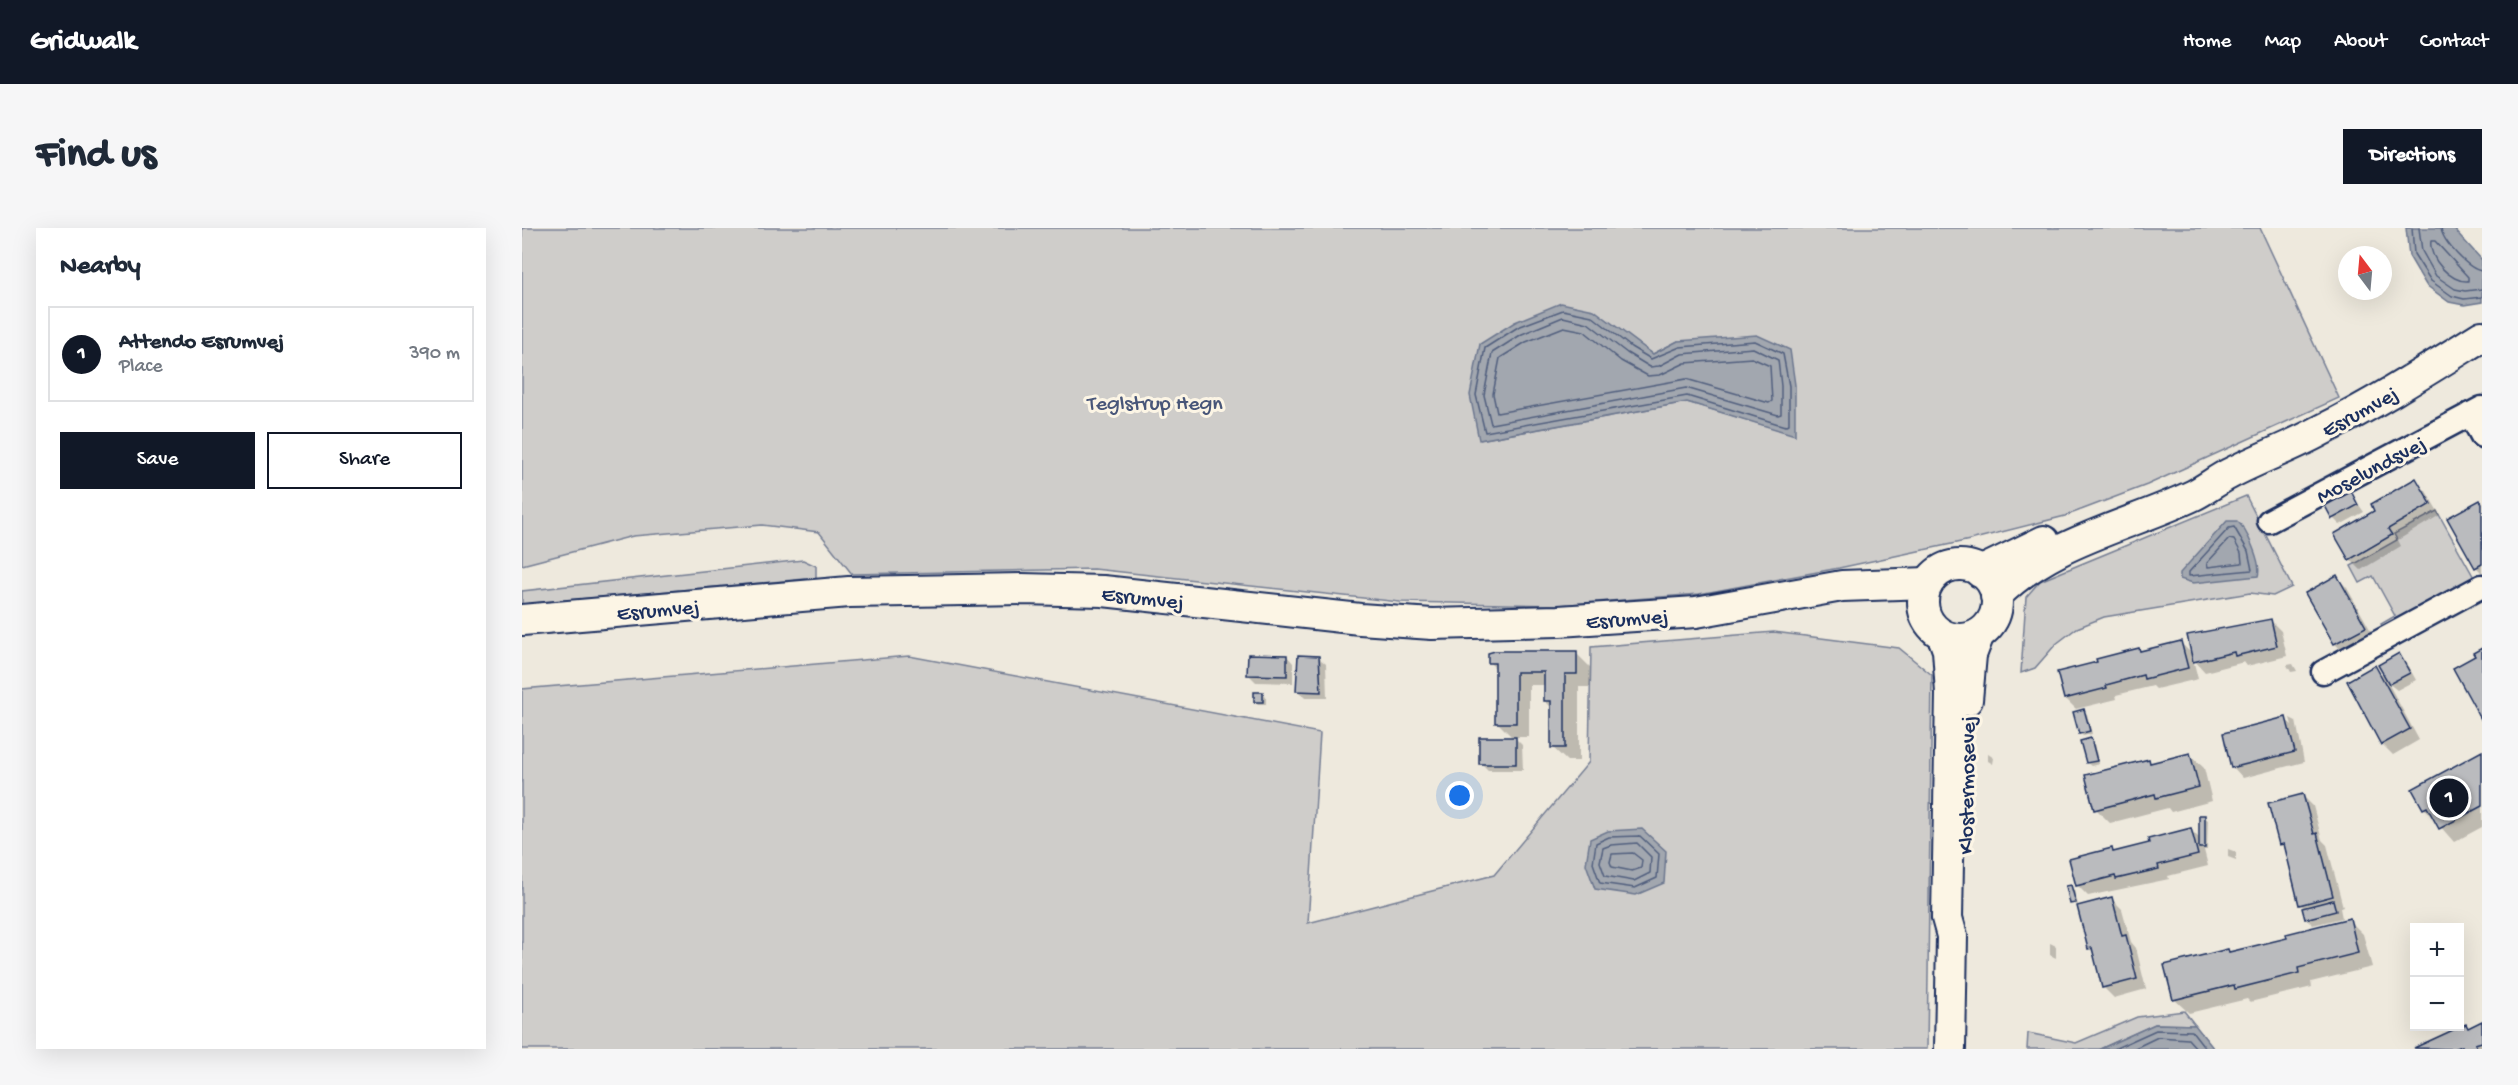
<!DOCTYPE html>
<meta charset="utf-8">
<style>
:root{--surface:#fff;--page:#f6f6f7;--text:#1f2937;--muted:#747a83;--line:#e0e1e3;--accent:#111827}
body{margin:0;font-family:"Gochi Hand",sans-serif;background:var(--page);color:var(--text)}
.controls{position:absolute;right:18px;bottom:18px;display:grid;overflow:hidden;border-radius:0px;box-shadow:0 6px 24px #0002}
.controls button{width:54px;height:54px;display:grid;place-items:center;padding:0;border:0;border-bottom:2px solid var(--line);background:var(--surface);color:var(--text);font:30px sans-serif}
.compass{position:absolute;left:1816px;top:18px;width:54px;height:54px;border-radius:50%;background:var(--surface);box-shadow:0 6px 24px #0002;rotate:344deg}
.you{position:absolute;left:938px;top:568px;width:21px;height:21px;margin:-15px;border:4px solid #fff;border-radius:50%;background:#1a73e8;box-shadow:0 0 0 9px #1a73e833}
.badge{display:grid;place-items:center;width:39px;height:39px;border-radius:50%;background:var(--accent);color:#fff;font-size:20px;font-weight:700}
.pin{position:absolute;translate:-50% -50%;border:3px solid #fff;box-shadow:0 2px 6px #0006}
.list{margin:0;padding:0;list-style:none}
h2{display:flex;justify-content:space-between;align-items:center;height:78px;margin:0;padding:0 24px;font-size:26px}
h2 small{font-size:20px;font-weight:400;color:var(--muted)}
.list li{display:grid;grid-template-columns:39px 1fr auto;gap:18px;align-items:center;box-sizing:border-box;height:96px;margin:0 12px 12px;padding:0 12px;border:2px solid var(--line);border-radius:0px}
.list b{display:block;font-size:22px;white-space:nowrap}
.list p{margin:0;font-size:20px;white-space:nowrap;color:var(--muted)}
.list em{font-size:20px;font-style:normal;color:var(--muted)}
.actions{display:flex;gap:12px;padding:18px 24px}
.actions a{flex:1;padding:14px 0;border:2px solid var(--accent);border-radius:0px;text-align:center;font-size:21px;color:var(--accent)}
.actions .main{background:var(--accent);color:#fff}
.map{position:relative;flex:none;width:1960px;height:821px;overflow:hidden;border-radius:0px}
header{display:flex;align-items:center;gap:36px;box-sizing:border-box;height:84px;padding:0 30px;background:var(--accent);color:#fff}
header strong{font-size:28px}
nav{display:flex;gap:33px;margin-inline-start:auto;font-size:21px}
.intro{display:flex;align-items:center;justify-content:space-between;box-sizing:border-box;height:144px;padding:0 36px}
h1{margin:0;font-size:42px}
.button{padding:15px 27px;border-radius:0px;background:var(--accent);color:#fff;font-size:21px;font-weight:700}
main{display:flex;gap:36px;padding:0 36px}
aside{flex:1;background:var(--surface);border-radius:0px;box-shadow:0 6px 24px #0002}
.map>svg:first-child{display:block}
</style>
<header>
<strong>Gridwalk</strong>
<nav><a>Home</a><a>Map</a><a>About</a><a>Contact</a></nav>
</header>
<div class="intro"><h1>Find us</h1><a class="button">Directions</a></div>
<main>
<aside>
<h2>Nearby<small></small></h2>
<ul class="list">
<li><span class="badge">1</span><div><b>Attendo Esrumvej</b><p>Place</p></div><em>390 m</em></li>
</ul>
<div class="actions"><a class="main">Save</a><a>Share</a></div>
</aside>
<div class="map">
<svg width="1960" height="821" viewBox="0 0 1960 821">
<rect width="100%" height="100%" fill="#eee9dd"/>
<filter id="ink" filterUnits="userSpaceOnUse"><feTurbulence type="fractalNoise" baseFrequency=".0167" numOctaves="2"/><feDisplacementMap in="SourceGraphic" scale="12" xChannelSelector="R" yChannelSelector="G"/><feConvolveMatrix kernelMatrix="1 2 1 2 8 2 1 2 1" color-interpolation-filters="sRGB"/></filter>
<g filter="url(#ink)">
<g fill="#cfcdca" stroke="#757e94" stroke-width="1.5" fill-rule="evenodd">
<path d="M0,0H1738L1817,170L1625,257L1543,288L1448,312L1317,340L1177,366L1036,377L878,374L572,341L330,346L297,304L240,297L111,308L0,337ZM1156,113L1273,206L1165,174L958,212L1112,114L1131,126Z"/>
<path d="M1724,268L1770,359L1751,368L1728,365L1582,389L1555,400L1534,416L1513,440L1499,445L1504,369L1518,353Z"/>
<path d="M1915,283L1955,355L1864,405L1859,396L1873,388L1851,348L1838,355L1829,338L1875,312L1872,306Z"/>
<path d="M281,332L294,338V350L0,376V363Z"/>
<path d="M1252,404L1377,420L1410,447L1405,821H0V461L387,428L798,505L786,695L972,647L1067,534L1069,419Z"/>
<path d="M1662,783L1673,797L1633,796L1578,821H1505L1506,805L1554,815L1615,789Z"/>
</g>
<g fill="#a2a7af" stroke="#6c778f" stroke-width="1.5">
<path d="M1884,0H1931L1960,32V74L1942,77L1927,74L1904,57L1887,28Z"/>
<path d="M1039,75L1072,82L1131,126L1156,113L1235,107L1268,122L1273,157V207L1165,174L957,212L948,167L958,116L993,94Z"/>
<path d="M1705,293H1715C1725,301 1740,336 1736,348L1671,355L1658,351V345Z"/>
<path d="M1120,601L1144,623L1142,655L1114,667L1073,661L1064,636L1068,611L1086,603Z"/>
<path d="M1633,796L1673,797L1692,821H1578Z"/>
</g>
<g fill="#0003">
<path d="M1893,252L1904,263L1918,287L1876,312L1879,318L1839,342L1828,331L1855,283Z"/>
<path d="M1827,263L1842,284L1818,297L1811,290Z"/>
<path d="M1960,276V345L1954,339Z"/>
<path d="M1815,349L1825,360L1853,410L1824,426L1813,416L1785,366Z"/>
<path d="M1748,392L1759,403L1765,428L1725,438L1722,434L1683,444L1671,431L1676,451L1634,461L1631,458L1594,467L1595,471L1554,481L1543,470L1576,435L1617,422L1620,424L1659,415L1671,427Z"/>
<path d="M1054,425L1068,439V459H1057V533H1045L1030,519V480L1023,473V457H1007V509H992L1000,517L1001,542H966L959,535L991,510L975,494V442L967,434Z"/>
<path d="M1877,427L1884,434L1894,452L1875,462L1866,455L1897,512L1871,527L1860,516L1853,439L1864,451Z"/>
<path d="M765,428L771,435V455L734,454L727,447Z"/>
<path d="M797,430L804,436L805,470H783L776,463Z"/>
<path d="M1771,436L1775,443L1769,444L1765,437Z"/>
<path d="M741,466L744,469V476H736L733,473Z"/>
<path d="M1562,483L1565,486L1570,506L1561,508L1558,505Z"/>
<path d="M1768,490L1774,493L1782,534L1721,550L1711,539L1763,491L1770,497Z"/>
<path d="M1569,512L1572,515L1577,536L1569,538L1565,535Z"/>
<path d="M1960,525V599L1932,614L1902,580L1892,562Z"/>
<path d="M1466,526L1472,530L1471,536L1466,533Z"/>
<path d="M1667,526L1682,540L1690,573L1649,584L1646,580L1588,595L1574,581L1627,532L1630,536Z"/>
<path d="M1781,568L1791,578L1800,612L1805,617L1821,679L1818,680L1820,690L1791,697L1784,690L1783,681L1778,676L1765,623L1759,617Z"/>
<path d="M1682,589L1686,592L1685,622H1682L1686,638L1646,648L1647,651L1566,668L1555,657L1590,622L1593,625L1629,616L1669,602L1679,612Z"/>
<path d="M1706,621L1714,624V632L1706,629Z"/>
<path d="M1549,659L1552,662L1556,677L1550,675Z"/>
<path d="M1590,671L1600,681L1609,714L1614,720L1624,761L1592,770L1581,759L1573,726L1567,720Z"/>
<path d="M1827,692L1841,706L1850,739L1789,754L1790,759L1728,774L1725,771L1667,785L1652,771L1706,722L1709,725L1767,711Z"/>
<path d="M1528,715L1534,718V730L1528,727Z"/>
<path d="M1960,795V821H1894L1944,798L1947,801Z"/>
</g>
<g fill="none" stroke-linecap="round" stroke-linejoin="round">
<g stroke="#515f7e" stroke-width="1.5">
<path d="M1890,0L1892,26L1909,53L1930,68L1942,71L1960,69"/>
<path d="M1897,0L1900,23L1914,48L1933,61L1943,63L1960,61"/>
<path d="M1919,0C1920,13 1947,42 1960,43"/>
<path d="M1909,13H1913L1946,49V53C1929,55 1906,30 1909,13Z"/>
<path d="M1041,82L1070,88L1109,119L1129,131L1158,119L1233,113L1261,126L1267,158V196L1263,198L1165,168L963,204L954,167L963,120L996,99Z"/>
<path d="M1041,89L1066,95L1105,125L1128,139L1137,138L1160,126L1231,120L1256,132L1259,158V186L1256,187L1164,160L969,196L962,167L970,125L1000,106Z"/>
<path d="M1042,99L1062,103L1099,133L1126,148L1138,147L1163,135L1230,130L1248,138L1250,173L1247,175L1164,151L975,185L971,166L978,130L1004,114Z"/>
<path d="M1712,299L1726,323L1730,342L1667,348V344L1707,300Z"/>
<path d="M1707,311L1712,312L1719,325L1720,335L1686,339L1685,335Z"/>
<path d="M1118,608L1137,626L1135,650L1113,660L1078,655L1071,635L1074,615L1087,609Z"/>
<path d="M1115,615L1129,629L1128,645L1112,653L1083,648L1078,634L1081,620L1089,617Z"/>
<path d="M1111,625L1120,632L1119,640L1110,643L1090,639L1088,634L1090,626Z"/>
<path d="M1592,821L1634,802L1670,803L1684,821"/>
<path d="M1611,821L1636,809L1666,811L1675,821"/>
</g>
</g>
<g fill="#babbbe" stroke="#1b2f5e" stroke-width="1.5">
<path d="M1894,250L1909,276L1866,301L1870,307L1827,332L1812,306L1852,283L1849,276Z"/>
<path d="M1828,261L1836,277L1810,291L1802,276Z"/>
<path d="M1958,272L1960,275V336L1953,340L1925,290Z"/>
<path d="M1815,347L1844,399L1812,416L1783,365Z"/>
<path d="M1749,391L1755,418L1713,428L1712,424L1671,434L1665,407Z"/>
<path d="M1659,413L1666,440L1622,451L1621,447L1584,457L1585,460L1542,471L1535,444L1575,434L1574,431L1617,420L1618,423Z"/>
<path d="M1960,420V493L1931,440L1953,428L1951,425Z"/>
<path d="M973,423H1055V446H1043V520H1029V473H1022V444H994V495H973V435H966V425Z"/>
<path d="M1877,425L1888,445L1867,456L1856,437Z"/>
<path d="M726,426L765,427V448L725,447Z"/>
<path d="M776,427L797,428L799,464L774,463Z"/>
<path d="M1853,437L1888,501L1859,517L1825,453Z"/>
<rect x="732" y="464" width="9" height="10"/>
<path d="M1562,481L1568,503L1557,506L1551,484Z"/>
<path d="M1764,489L1773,524L1709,540L1701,505Z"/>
<rect x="957" y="509" width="37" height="27"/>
<path d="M1569,510L1575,533L1564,535L1558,513Z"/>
<path d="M1960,523V578L1917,601L1905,579L1901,581L1890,561Z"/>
<path d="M1668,525L1677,559L1634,570L1633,566L1572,582L1563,547L1627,531L1628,535Z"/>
<path d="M1781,566L1792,606L1795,605L1811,668L1777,677L1762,616L1757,617L1746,575Z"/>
<rect x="1677" y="587" width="6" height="33"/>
<path d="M1669,600L1676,627L1636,637L1637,641L1594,651L1593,648L1554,658L1547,631L1590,620L1591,624L1627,615L1626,611Z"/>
<path d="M1549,657L1554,675L1548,676L1544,658Z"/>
<path d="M1590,669L1600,708L1604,707L1615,751L1580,760L1570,720L1566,721L1555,678Z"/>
<path d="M1811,672L1814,683L1783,691L1780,680Z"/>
<path d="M1828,690L1836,725L1776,740L1777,745L1713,761L1712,757L1651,772L1642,737L1706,721L1707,724L1765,710L1764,706Z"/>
<path d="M1960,793V814L1953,816L1956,821H1941L1940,818L1932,821L1892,820L1944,796L1946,800Z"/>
</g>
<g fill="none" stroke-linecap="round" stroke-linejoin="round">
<g stroke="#1b2f5e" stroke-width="27">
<g id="minor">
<path d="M1948,186L1960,208"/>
<path d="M1747,293L1960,180"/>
<path d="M1801,444L1960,358"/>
</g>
</g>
<g stroke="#1b2f5e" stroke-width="34">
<g id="major">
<circle cx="1438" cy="374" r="37"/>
<path d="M1458,344L1522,313"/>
<path d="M1474,368C1527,313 1605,299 1672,267C1684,261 1695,252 1707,246C1737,230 1769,219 1798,203C1854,175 1907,141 1960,108"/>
<path d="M0,392L327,364L500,361L581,363L838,391L910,396L1037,393L1174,384L1320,358L1406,355"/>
<path d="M1421,408L1426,422L1429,465L1425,690L1430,708L1428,821"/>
<path d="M1445,472L1449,427L1457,406"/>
</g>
</g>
<use href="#minor" stroke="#fcf5e5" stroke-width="22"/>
<use href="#major" stroke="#fcf5e5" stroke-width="30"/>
</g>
</g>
<g text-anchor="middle" stroke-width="6" stroke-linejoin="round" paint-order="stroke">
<g font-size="22" fill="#485679" stroke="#fcf5e5">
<text x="633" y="181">Teglstrup Hegn</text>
</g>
<g font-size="22" fill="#1b2f5e" stroke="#fcf5e5">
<text transform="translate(1837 182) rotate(-29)" y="8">Esrumvej</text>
<text transform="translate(1848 240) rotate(-28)" y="8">Moselundsvej</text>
<text transform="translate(621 368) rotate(6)" y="8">Esrumvej</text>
<text transform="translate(136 380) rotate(-5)" y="8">Esrumvej</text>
<text transform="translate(1105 389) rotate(-4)" y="8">Esrumvej</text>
<text transform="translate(1443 557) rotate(-89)" y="8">Klostermosevej</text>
</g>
</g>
</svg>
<div class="controls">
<button>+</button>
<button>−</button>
</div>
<svg class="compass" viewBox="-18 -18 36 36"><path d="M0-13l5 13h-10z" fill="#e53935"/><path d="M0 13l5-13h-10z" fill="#747a83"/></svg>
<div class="you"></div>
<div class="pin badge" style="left:1927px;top:570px">1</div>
</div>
</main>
